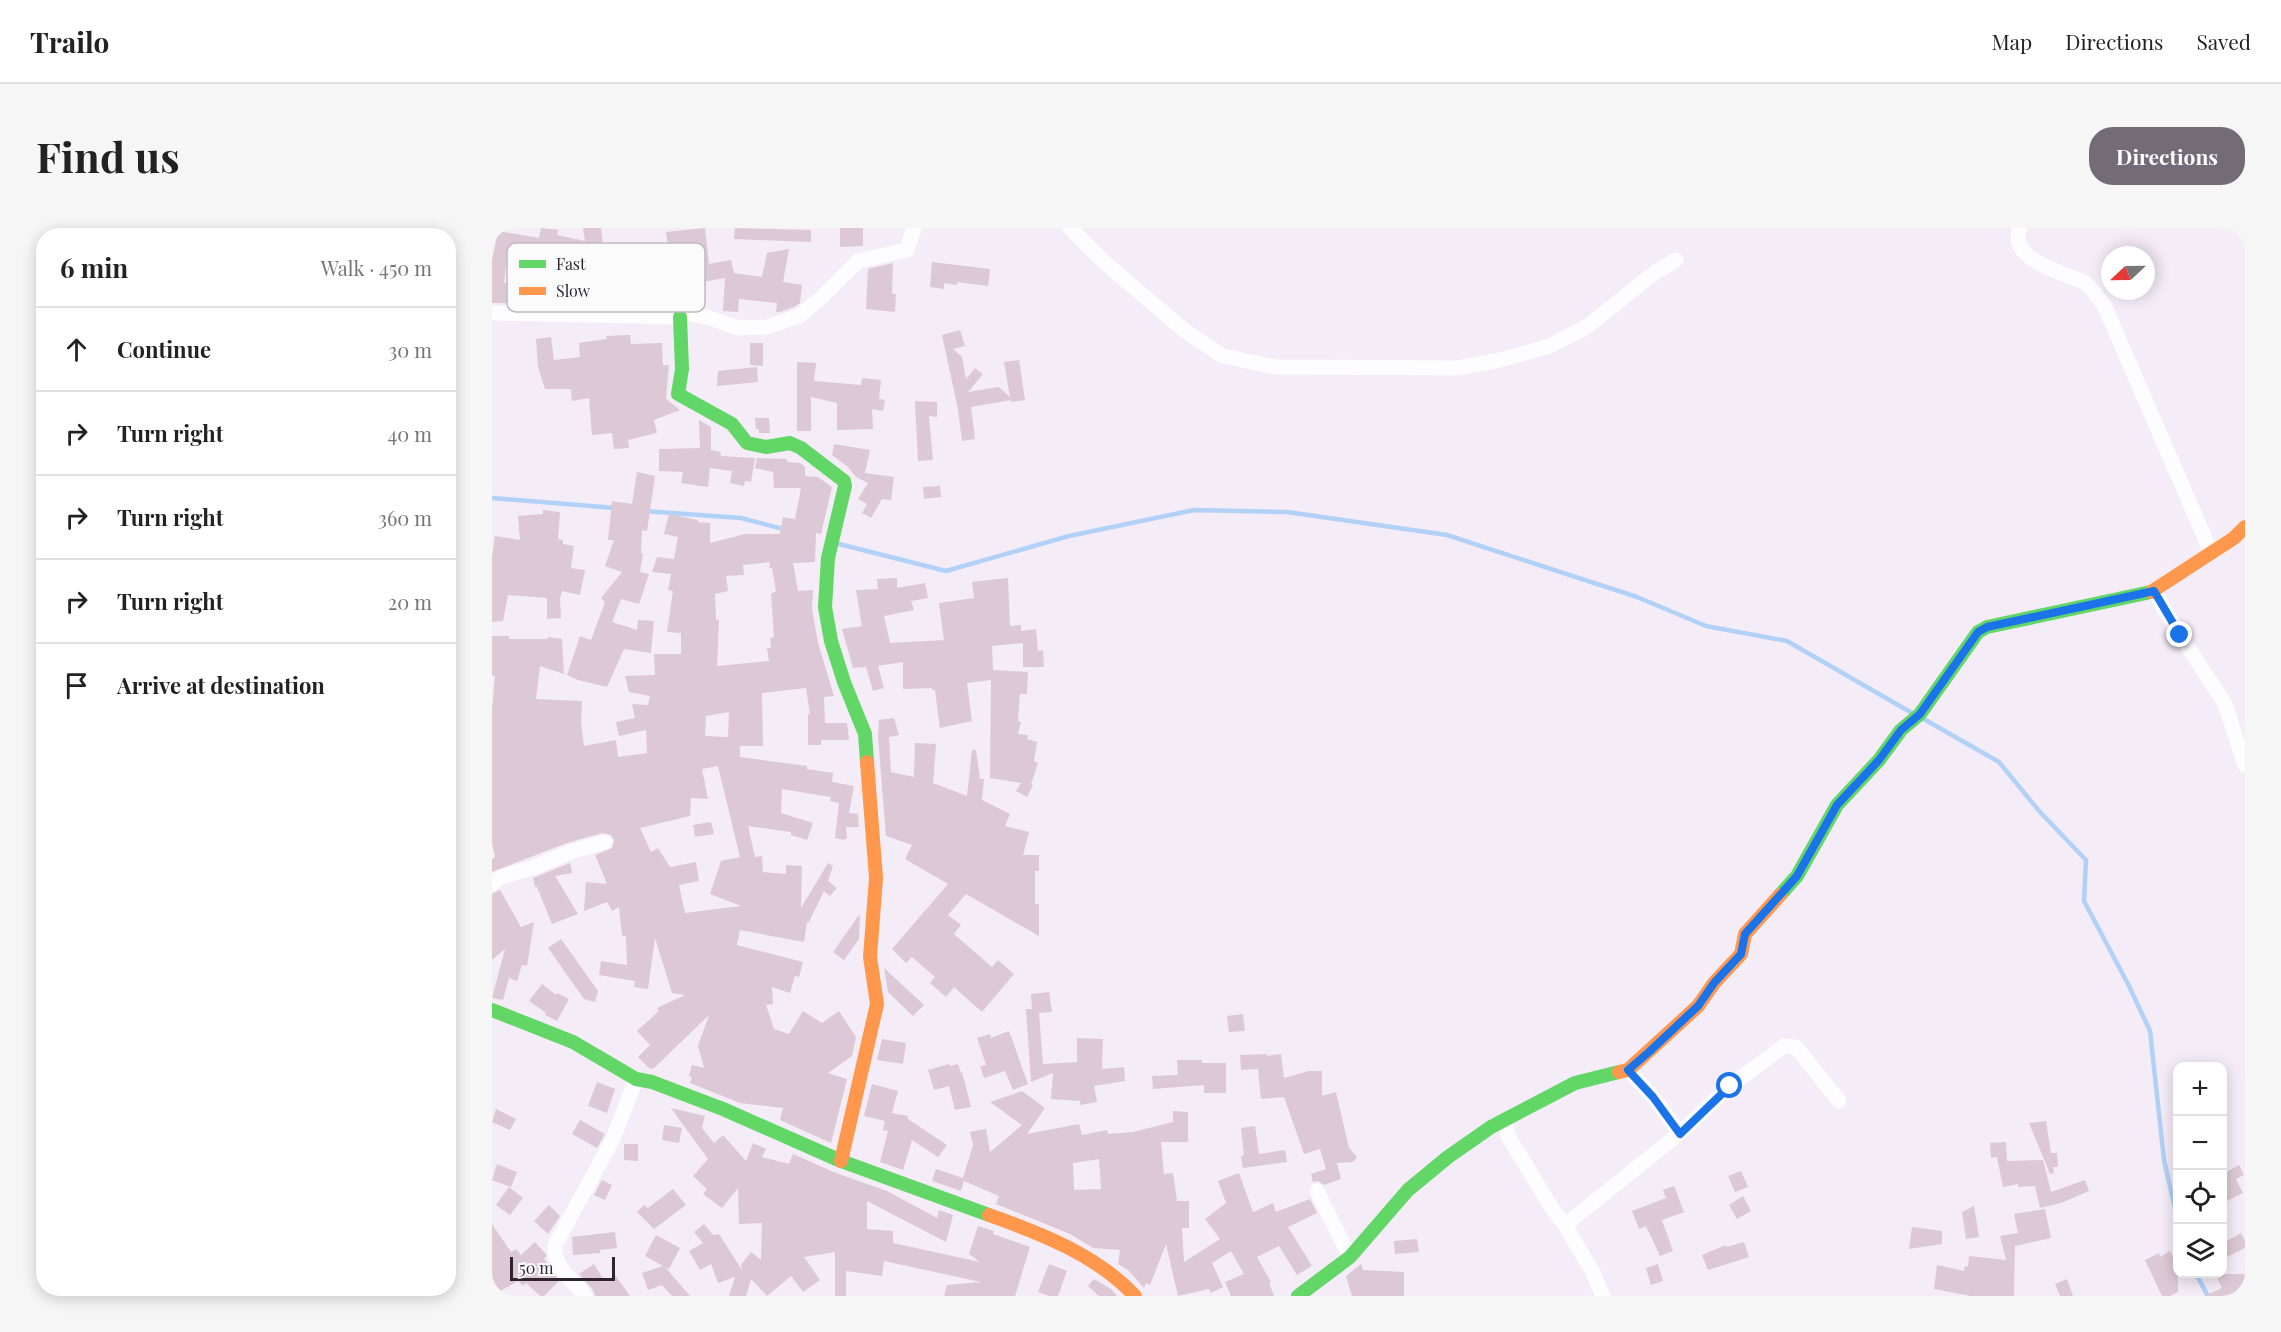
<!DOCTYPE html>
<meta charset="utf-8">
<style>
:root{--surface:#fff;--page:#f6f6f6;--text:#222;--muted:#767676;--line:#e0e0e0;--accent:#736b76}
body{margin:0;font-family:"Playfair Display",serif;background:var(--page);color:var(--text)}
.controls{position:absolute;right:18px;bottom:18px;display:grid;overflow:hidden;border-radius:12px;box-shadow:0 3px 15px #0003}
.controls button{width:54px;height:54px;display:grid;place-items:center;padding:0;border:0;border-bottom:2px solid var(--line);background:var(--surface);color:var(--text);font:30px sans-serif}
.compass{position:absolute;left:1609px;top:18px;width:54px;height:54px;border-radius:50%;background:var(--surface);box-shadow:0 3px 15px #0003;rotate:248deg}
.scale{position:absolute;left:18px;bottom:15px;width:105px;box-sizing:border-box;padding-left:6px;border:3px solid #2e2531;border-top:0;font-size:16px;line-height:21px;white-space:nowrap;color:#2e2531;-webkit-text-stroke:4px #fbfbfb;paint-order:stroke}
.stop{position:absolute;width:18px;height:18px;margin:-14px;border:4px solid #1a73e8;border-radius:50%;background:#fff}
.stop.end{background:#1a73e8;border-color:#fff;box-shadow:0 2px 6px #0008}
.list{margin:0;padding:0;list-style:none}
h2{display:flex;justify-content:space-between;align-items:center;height:78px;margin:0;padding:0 24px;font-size:26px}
h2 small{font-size:20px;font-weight:400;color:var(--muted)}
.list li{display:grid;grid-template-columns:39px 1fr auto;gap:18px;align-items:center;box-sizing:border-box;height:84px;padding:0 24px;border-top:2px solid var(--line)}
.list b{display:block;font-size:22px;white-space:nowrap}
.list em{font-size:20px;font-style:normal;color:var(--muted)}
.icon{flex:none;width:33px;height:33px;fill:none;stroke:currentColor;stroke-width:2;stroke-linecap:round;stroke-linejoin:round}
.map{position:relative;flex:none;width:1753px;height:1068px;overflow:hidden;border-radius:24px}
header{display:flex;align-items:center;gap:36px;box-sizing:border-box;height:84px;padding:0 30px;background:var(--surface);border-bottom:2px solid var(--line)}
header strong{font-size:28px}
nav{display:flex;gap:33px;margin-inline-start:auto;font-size:21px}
.intro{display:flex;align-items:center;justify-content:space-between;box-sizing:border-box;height:144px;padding:0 36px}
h1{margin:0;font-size:42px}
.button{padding:15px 27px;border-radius:24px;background:var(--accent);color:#fff;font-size:21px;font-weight:700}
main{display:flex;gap:36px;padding:0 36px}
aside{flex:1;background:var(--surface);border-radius:24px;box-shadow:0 3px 15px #0003}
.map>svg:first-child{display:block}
</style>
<header>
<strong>Trailo</strong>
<nav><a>Map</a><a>Directions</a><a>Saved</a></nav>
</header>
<div class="intro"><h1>Find us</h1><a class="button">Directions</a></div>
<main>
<aside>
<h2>6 min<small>Walk · 450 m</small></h2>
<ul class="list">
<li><svg class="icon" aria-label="ahead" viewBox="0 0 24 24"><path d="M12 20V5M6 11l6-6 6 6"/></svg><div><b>Continue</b></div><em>30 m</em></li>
<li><svg class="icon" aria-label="right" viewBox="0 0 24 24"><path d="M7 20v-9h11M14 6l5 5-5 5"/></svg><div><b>Turn right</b></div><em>40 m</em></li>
<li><svg class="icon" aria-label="right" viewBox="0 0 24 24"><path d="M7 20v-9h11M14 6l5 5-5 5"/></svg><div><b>Turn right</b></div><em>360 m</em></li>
<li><svg class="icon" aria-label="right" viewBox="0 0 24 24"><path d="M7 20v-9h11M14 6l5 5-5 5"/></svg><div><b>Turn right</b></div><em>20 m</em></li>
<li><svg class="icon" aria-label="arrive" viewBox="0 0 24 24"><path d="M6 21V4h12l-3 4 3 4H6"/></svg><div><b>Arrive at destination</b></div></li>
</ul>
</aside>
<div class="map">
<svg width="1753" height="1068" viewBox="0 0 1753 1068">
<rect width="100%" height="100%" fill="#f4ecf7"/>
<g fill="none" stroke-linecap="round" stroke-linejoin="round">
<g stroke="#b2d1f7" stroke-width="4.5">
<path d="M0,270L123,280"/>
<path d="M152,283L249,290L295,302"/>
<path d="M347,316L454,343L577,308L702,282L795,284L955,307L1145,369L1214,398L1295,413L1420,485"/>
<path d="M1430,490L1507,534L1548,584L1594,632L1592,673L1637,758L1658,803L1672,932L1686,994"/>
<path d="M1704,1046L1716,1068"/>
</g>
</g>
<g fill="#dcc9d5" fill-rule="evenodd">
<path d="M49,0L66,2L65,7L93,13L91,0H109L111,16H114L111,31L122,33L124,30L133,33L132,37L149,43L153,22L177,27L174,4L213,0L217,36L239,32L242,45L270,49L275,25L297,21L291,54L310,57L308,75L302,79L288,84H284L285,75L247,71L246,84L231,83L233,50L205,55L209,78L193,75L179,79L177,68L144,62L129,56L128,59L125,58L121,73L111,69L114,60L76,53L79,35L62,32L64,27L29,19L27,33L15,31L12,55H22V60L58,65L57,76L0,75V32L6,3L47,10Z"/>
<path d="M243,0L319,2V14L242,11Z"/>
<path d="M348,0H371V18L348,19Z"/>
<path d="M440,34L498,41L496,58L465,54V57L452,55V61L438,59Z"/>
<path d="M401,35L400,66H404L403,84L374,81L376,41Z"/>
<path d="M468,102L473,118L461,121L470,129L474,151L483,140L491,146L476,164L507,159L518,169L512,134L527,132L533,172L519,174V172L479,179L483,211L470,213L466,181L450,107Z"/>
<path d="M138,107L139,116L170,115L171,137H177L174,171L188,182L162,192L165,205L136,212L137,220L122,221L120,205L100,207L97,170L80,173L79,161H53L46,139L44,111L59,109L62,132L88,129L87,115L115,111L114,108Z"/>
<path d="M258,115H271V138L258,137Z"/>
<path d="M305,134L324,135L322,153L369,157L370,150L389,152L387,171L393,172L391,183L380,181L381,201L345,202V175L319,169V203H305Z"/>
<path d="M265,139L266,154L225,158L226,143Z"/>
<path d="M423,173L445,174V189L437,188L441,232L426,233Z"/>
<path d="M263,190H277L278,205H267V201H264Z"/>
<path d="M207,192L219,199V222L228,224L229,228L263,230L259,254L253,253L252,258L238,255L240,243L218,240L216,259L189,255L191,244L167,243V221L208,220Z"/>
<path d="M342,216L378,222L373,245L402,249L399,272L390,271L379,290L370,285L375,276L366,271L376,255L364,249L356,239L340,227Z"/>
<path d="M265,230L295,231V234L308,235L313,239V248L326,249L340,259L329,306L324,305L323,334L301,335L306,363L321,362L320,381L326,415L342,468L332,469L333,495H355L357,512H329V517H316V486H318L314,460L270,465L271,518H248V529L315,538V541L341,545L340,554L362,558L357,585L366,586L367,599H354L355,610L352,612L343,610L347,575L338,573L339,569L290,561L289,585L321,595L315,612L299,607V604L256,598L263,629L270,628L271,644L294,646V637L310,638L309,680L336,635L341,638L336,653L345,660L338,668L332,663L317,694H315L312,714L248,702L245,717L311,734L307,749L303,748L298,765L280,759L281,776L274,777L282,801L297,806L311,783L330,795L347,783L364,809L360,828L336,845L355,851L339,915L288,892L291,880L248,875L198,855L200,849L197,848L200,837L212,840L206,818L217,787L161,841L157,840L146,829L158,817L145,803L167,783L165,780L193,767L180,765L163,710L156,761L142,759L143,753L107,747L109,733L135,737L134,708H130L127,679L120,683L115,674L92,683L94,654L115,656L103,627L120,620L122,612L119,607L110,605L75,615L0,644V631L3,629L0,614V482L3,448L0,447V408H17V411H56V409L70,411L72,446L48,438L44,471L90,473L89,494L92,518L124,512L126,529L155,525L154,502L127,508L124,494L143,490L140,476L156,477L158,468L137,464L133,448L163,447L162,426H189V405L175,404L181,363L176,362L179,346L160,344L165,329L182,331L186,309L172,306L177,286L206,292V294L218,295V315L253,306H288L291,289L303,291L309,260H282L281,244L263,240ZM278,334L277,340H280L284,363L279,366L282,409L278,410L279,420H275L277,433L225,438L227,392H224L223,366L236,363L234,348L252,347L251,337ZM237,484L236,509L213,508L214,488ZM226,538L248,629L229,633L218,666L249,678L193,685L187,657L207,653L204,634L178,639L166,620L159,624L148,600L198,588L199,570L216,571L210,541Z"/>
<path d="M145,244L163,248L155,303L150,302L149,325L151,326L148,344L157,346L147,376L129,371L120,394L145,402L146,392L162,393L159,425L132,421L115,459L86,452L75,447L88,408L99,412L113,374L109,370L130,344L113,338L122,312H116L120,273L140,276Z"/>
<path d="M448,258L449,269L432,271L431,259Z"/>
<path d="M51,282L68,284L66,311L71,312V316L82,318L79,340L93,342L88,367L70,363L68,370L69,390L55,391V370L16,367L11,393L0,394V329L3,308L28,312L26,288L51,286Z"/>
<path d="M405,350V360L433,355L436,370L419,373L422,382L392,388L398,415L452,412L447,375L482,370L480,354L516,350L518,398L529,397V403L544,401L546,423L551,422L552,439H531V415L500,418L501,442L536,444L535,466H528L526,493L529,494L526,506L536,507L535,511L545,514L542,533L546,535L539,556L541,557L535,569L524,563L529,555L498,550L499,452L475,455L480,493L448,500L443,462H440V460L411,461V434L386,438L392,460L381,463L374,439L361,440L350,401L370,398L364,362L386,361L385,351Z"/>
<path d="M402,490L407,507L397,509L399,544L422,549L423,515L444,516L441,555L475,568L480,522H484L488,551H492L490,572L518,586L513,598L537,604L531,627H547V643H543V676H547V708L474,666L456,687L469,697L462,706L500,739L506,732L522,746L490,784L462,759L454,769L438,755L443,749L420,729L414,735L400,721L456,656L413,631L420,617L394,608L386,508L387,492Z"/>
<path d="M219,594L222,606L203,609L201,597Z"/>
<path d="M78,635L80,645L63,648L86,686L60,696L45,659H43L41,650Z"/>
<path d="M8,662L29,699L42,694L35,738L30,737L25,753L17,750L11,772L0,770L13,721L0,732V666Z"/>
<path d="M367,687L368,689L367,711L352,732L341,724Z"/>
<path d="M69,711L106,763L103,774L92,771L56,720Z"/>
<path d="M392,740L432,777L421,788L396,764Z"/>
<path d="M50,756L64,767L65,765L77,771L65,793L53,787L54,785L37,773Z"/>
<path d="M557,764L560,784L547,785L551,836L585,834V810L611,811L610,841L632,839L633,853L602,858L605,874L588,877V873L559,871L561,845L539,854L534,781H540L539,766Z"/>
<path d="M751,786L753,803L737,804L735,788Z"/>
<path d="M517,803L536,856L521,862L513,843L492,850L488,838L494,837L485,810L498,806L499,810Z"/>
<path d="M390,811L414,815L411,836L385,832Z"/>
<path d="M775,826V828L789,826L792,850L817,843H830V868L844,864L857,920L865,929L861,934L845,935L849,951L832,957L826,953L821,954L819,946L834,941L828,921L812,926L792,869L769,871L766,841L749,842L748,827Z"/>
<path d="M685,832H710V835H734V865H712V857L661,861L660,848L686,847Z"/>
<path d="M457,836L458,838L466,836L469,845L470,844L479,879L463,882L457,858L442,862L436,842Z"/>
<path d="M105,854L123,861L115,885L96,878Z"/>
<path d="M380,856L406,863L400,885L416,888V891L455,917L446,929L420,912L411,942L388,934L396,903L391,902L393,893L372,888Z"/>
<path d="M530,863L553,880L535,906L587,896L590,907L615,902L616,906L641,904L681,894V883L696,884V914H669L672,946L681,945L685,973H697V1000H690L692,1034L728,1011L713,991L734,975L726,953L747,945L761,984L781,975L784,984L818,971L825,985L796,999L820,1038L805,1047L787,1018L765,1029L779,1054L777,1055L782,1068H739L733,1054L752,1046L739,1023L720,1035L731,1059L719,1065L717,1061L686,1068L674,1016L658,1057L654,1055L652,1060L636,1042L626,1036L628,1022L601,1020L578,1006L504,976L507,968L472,953L469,963L440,953L444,941L471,950L481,917L478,904L494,901L498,924L530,897L498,874ZM607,931L609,961L582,962L581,935Z"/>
<path d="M179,880L213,888L210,900L222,915L231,907L254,933L261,915L274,921L270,929L297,936L301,926L344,945L395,963L445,990L447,982L461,987L454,1014L375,973V1001L401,1003V1015L488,1034L477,1026L486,998L502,1003L501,1006L538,1019L523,1068H452L455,1057L489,1054L392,1033L390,1048L354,1043V1068H343V1024L312,1029L328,1052L311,1064L299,1048L275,1068L259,1051L254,1068H237L243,1049L226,1055L219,1036L208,1042L197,1023L211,1015L202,1004L212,996L221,1007L227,1006L250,1042L249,1037L259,1024L269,1032L270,995L247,996L246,960L230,980L211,966L215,961L201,948L216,931Z"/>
<path d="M4,881L24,891L18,902L0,894Z"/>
<path d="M88,892L113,906L105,920L80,906Z"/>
<path d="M1554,893L1559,925H1565L1566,939H1561L1562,945L1558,946L1537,895Z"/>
<path d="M172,897L190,900L187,915L170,912Z"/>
<path d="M763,898L767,926L793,922L795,934L751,940L749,928L752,927L749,900Z"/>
<path d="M1514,914L1515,933L1551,932L1559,964L1593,952L1597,963L1569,975L1548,980L1543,958L1526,959V956L1511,959L1505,929L1499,930L1498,915Z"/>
<path d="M132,916H146V933L132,932Z"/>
<path d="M5,936L25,944L19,959L0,952Z"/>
<path d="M1747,937L1752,947L1744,951L1751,965L1731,975V946Z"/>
<path d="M1249,943L1256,959L1243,964L1236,948Z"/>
<path d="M110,952L120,957L113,972L102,967Z"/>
<path d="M1182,958L1192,984L1170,992L1181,1023L1168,1028L1154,998L1147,1001L1140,983L1174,970L1171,962Z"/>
<path d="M17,959L31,970L18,987L4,977Z"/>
<path d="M181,961L194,977L162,1001L145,984L152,977L156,980Z"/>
<path d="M1251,968L1259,983L1245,991L1237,977Z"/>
<path d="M57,977L68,988L56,1006L42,993Z"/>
<path d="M1482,978L1487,1009L1474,1011L1470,984Z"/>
<path d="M1553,981L1559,1010L1523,1018L1522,1068H1479L1442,1061L1445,1037L1472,1043L1473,1038L1476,1039L1477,1028L1514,1032L1508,1008L1526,1005L1522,986Z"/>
<path d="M0,996L19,1024L24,1021L29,1027L43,1014L54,1026V1029L52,1030L67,1053L52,1068H48L34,1055L31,1058L26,1053L0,1068Z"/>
<path d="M1420,999L1450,1003V1016L1417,1021Z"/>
<path d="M123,1004L125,1020L108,1022V1025L81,1027L80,1009Z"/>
<path d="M1749,1005L1753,1013V1020L1731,1031V1015Z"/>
<path d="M164,1007L188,1020L177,1041L173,1039L198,1068H180L170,1057L156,1062L150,1045L171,1038L153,1028Z"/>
<path d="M925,1011L927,1024L903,1026L902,1013Z"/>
<path d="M1252,1014L1257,1029L1216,1042L1210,1027L1234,1017L1235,1019Z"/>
<path d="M1678,1023L1686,1037V1064L1678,1068H1670L1653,1032L1667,1025L1668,1029Z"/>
<path d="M102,1036L113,1054L123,1047L138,1068H103L101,1062L87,1046Z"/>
<path d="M557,1036L575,1043L566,1068H557L546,1064Z"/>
<path d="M869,1036L871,1042L912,1044V1068H860L854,1048Z"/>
<path d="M1166,1036L1171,1053L1159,1057L1154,1040Z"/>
<path d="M1723,1046H1753V1059L1745,1063L1748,1068H1712L1730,1060Z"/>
<path d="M602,1051L619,1061L625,1068H607L596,1058Z"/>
<path d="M1575,1051L1581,1068H1568L1563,1056Z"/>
</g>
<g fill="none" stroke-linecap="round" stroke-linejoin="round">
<g stroke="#fdfcfe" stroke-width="15">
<path d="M578,0L612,34L692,102L731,128L783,139L965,140L1004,133L1058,118L1096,98L1162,45L1184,32"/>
<path d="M1528,0C1514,32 1574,45 1593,55C1601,60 1606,70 1612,77L1719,324"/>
<path d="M0,85L188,89L194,85L218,90L246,100L275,99L307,88L329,70L366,33L415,22L422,0"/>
<path d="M1662,363L1688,407L1733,476L1753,537"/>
<path d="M0,656L9,649L43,639L78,624L113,614"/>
<path d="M1013,893L1016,908L1061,982L1073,997L1100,1043L1111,1068"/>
<path d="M1188,905L1238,858L1292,818L1304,819L1347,873"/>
<path d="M825,963L858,1029"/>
<path d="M1073,997L1188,905L1161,869L1136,842"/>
<path d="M93,1068C81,1051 61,1040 63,1017L121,911L144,851"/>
</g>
<g stroke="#63d668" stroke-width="14">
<path d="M188,89L190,141L186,166L240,196L255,215L274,219L298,215L309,220L352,253L353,258L336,330L333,379L339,413L352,454L373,506L375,534"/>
<path d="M1288,667L1305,648L1345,577L1387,532L1409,502L1428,486L1486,404L1495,399L1659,364"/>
<path d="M0,782L81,814L144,851L160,854L231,881L349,933L497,987"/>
<path d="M806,1068L858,1029L916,962L956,929L999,899L1083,855L1127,844"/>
</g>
<g stroke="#ff974d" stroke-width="14">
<path d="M1659,364L1742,310L1753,299"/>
<path d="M1127,844L1136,842L1206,778L1222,755L1249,726L1253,706L1288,667"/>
<path d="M349,933L385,776L378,729L384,650L375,534"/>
<path d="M497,987C548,1005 605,1027 643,1068"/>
</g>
</g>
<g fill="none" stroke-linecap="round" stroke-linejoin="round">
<path stroke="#1a73e8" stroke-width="8" d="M1238,858L1188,906L1161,869L1136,842L1157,824L1206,778L1222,755L1249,726L1253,706L1305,648L1345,577L1387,532L1409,502L1428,486L1486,404L1495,399L1662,363L1688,407"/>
</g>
<rect x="15" y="15" width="198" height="69" rx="9" fill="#fbfbfb" stroke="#bebbbe" stroke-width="1.5"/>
<rect x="27" y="32" width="27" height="8" fill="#63d668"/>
<rect x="27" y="59" width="27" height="8" fill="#ff974d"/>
<g font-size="16" fill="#2e2531">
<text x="64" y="42">Fast</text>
<text x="64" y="69">Slow</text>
</g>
</svg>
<div class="controls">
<button>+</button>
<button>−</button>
<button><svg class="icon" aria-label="locate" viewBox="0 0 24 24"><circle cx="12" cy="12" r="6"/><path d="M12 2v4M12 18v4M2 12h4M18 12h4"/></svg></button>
<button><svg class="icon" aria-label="layers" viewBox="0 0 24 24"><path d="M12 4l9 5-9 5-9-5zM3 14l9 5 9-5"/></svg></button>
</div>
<svg class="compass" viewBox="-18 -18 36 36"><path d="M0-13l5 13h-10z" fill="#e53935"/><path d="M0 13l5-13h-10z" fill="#767676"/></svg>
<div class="scale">50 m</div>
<div class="stop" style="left:1238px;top:858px"></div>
<div class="stop end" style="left:1688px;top:407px"></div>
</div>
</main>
